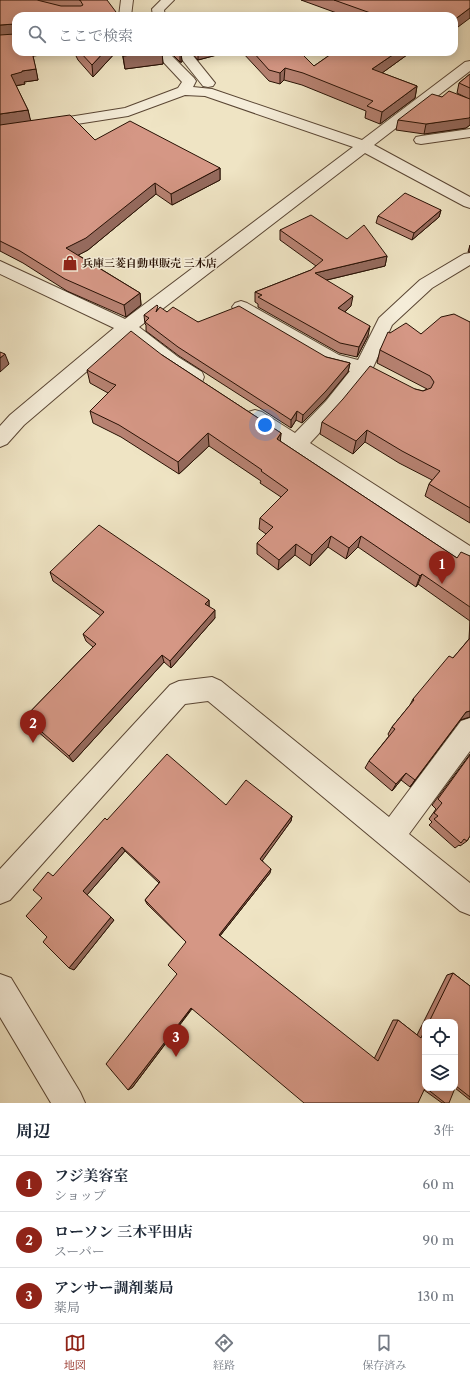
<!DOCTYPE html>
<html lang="ja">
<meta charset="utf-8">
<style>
:root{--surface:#fff;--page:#f6f6f7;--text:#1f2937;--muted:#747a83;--line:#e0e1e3;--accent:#8f2418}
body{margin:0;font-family:"Libre Caslon Text","Noto Serif JP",serif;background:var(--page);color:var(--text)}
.controls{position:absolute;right:12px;bottom:12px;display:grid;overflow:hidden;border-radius:8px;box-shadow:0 2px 10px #0003}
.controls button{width:36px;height:36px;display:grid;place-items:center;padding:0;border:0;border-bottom:1px solid var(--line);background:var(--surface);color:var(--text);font:20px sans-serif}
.you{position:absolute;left:265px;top:425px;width:14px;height:14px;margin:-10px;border:3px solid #fff;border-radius:50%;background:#1a73e8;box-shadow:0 0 0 6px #1a73e833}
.badge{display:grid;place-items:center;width:26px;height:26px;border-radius:50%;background:var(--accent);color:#fff;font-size:13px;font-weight:700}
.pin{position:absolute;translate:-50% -33px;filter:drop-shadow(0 1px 2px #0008)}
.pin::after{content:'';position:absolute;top:21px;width:14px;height:12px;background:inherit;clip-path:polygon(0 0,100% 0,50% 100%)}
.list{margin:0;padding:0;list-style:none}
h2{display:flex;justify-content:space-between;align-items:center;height:52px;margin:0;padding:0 16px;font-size:17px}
h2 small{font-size:13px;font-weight:400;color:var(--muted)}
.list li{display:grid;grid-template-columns:26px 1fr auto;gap:12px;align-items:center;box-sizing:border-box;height:56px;padding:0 16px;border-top:1px solid var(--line)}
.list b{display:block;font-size:15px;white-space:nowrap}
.list p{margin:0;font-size:13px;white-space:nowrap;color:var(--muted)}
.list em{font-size:13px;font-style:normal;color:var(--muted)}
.icon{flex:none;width:22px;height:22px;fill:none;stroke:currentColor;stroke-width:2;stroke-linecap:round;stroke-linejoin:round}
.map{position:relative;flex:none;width:470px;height:1103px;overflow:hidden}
.search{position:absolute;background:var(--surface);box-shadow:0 2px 10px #0003;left:12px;right:12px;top:12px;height:44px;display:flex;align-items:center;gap:10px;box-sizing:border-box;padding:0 14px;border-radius:12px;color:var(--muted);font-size:15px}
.sheet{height:220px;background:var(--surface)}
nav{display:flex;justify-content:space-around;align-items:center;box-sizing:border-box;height:56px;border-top:1px solid var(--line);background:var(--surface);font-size:11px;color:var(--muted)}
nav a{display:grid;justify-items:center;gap:2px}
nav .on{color:var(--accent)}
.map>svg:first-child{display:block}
</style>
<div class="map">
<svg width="470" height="1103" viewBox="0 0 470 1103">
<rect width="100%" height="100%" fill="#efe4c4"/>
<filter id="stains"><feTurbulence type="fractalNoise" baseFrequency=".005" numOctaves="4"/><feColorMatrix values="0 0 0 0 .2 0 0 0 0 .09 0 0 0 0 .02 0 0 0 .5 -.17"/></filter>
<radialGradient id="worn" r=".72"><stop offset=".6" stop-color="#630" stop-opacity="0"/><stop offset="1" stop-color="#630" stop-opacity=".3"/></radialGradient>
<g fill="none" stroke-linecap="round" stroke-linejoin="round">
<g stroke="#5a4634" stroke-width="2">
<g id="minor">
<path d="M121,0H133L131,16H119Z"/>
<path d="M161,0H174L164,10L165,16H153L152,9Z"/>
<path d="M154,52H168L194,78L196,81L193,87L212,89L362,140L465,62L470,61V71L374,145L470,197V208L464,206L365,153L139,327L178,357L202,372L204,377L202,382C198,383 196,384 193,383C176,379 142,349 127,337L24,425L7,444L0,447V426L10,415L114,328L0,274V261L125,319L353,147L205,96L185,95L128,116L0,136V128L125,108L178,88L182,82Z"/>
<path d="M176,52H190L215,83L213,86L208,87L203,86Z"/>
<path d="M470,129V137L421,144L416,143L414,140L416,137L421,136Z"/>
<path d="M470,253V265L432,288L392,325L371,372L340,411L310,443L470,546V567L462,565L248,422L245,417L248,412L255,410L262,412L295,433L326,401L350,371L326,365L235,311L232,307L235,303L241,301L247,303L339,355L358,360L379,318L420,280L464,254Z"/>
<path d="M212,677L221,681L389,817L461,721L470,718V751L409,834L470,883V915L460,911L208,701L185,704L10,900L0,904V869L170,685L179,681Z"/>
<path d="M0,974L11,978L80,1092L85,1103H51L0,1017Z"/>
</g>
</g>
<use href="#minor" fill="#f5edd9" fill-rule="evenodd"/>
</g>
<g fill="#b78272" stroke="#281104" fill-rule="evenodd">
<path d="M0,0H107L16,52H68L33,56L38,80L24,82L25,84L16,86L28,110L30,120L95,140L220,168V180L172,205L156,194L88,250L78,255L140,293L141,305L126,317L67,291L23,263L0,251Z"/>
<path d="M301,0H470L454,16H345Z"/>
<path d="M74,52H116L93,77L78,60Z"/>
<path d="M122,52H162L163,64L125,69Z"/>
<path d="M170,52H181L182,62H180Z"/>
<path d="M191,52H228L198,60Z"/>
<path d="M242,52H300L314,66L334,52H411L382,73L417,86L415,98L380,124L365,118L366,111L302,85L284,80L280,84L269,81Z"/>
<path d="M470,74V125L466,128L424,134L396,130L398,120L442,97L467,98L457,93L459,83Z"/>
<path d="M441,210L439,217L412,240L376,223L378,216Z"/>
<path d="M280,230L347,239L387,256L385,266L327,280L351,306L345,312L368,336L357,357L339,353L258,307V304L255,302V292L311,270L316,266L280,240Z"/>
<path d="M470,245V252H468Z"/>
<path d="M158,309L198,322L326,357L350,363L348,372L325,400L302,423L296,420L291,428L179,356L146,331V325L145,324L144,315Z"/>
<path d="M470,322V523L425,496L429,484L432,480L399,463L365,442L353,454L320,434L322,422L415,389L423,391L427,389L377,363L380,350L390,333L421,334Z"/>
<path d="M162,355L281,433L280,441L457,558L470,556V717L460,720L410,787L401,780L392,791L365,768L369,761L389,736L388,734L392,727L410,705L413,699L453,658L469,639L470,621L418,584L416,587L358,547L346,559L328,547L310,566L295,555L278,570L257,554V543L266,534L259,529L260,518L281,497L260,483L261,481L209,446L179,474L121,437L93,423L90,411L108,393L90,383L87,370Z"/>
<path d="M50,572L209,600V606L215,618L171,668L164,662L73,762L29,724L25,717L93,647L86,641L83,634L101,616L53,581Z"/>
<path d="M470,754V836L467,841L460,846L459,845L455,848L429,825L432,822L429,819L436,809L432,805Z"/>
<path d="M226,805L292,816L291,821L262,860L270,873L220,936L374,1059L393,1020H398L417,1035L447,975L453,973L470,986V1100L455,1088L445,1103H442L424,1090L192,1009L132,1088L177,974L186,942L147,904L145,900L159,883L125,851L87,895L114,920L74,970L47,937L42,898L54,876L107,820ZM425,1022H455L425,1088Z"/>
</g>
<g fill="#956a5d" stroke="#281104">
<path d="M470,8V18L454,30V20Z"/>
<path d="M15,24L16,35L0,37V25Z"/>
<path d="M32,52H68L32,56Z"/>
<path d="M104,52H116L93,77L92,65Z"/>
<path d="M157,52H162L163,64L125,69L123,56Z"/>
<path d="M180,52H181L182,62H180Z"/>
<path d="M198,52H228L198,60Z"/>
<path d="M397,52H411L371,81L372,69Z"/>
<path d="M285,68L284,80L280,84V73Z"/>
<path d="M36,69L38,80L24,82L25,84L14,86L11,75L22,71Z"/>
<path d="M417,86L415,98L380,124L382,112Z"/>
<path d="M28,110L31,122L0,126V114Z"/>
<path d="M470,117V125L466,128L424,134L426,124Z"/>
<path d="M220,168V180L172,205L171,194Z"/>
<path d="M155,183L156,194L88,250L69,260L66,248Z"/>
<path d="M441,210L439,217L412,240L414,233Z"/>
<path d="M387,256L385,266L314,283L315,273Z"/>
<path d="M140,293L141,305L126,317L124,305Z"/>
<path d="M353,296L351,306L337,319L338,308Z"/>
<path d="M370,326L368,336L357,357L359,347Z"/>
<path d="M5,354L9,364L0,372V358Z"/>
<path d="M350,363L348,372L325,400L302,423L303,415Z"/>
<path d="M297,411L296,420L291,428V420Z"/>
<path d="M367,430L365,442L353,454L356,441Z"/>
<path d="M208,433L209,446L179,474L178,462Z"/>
<path d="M281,433L280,446L277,439Z"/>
<path d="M331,536L328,547L310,566L312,555Z"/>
<path d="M361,536L358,547L346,559L349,548Z"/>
<path d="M296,544L295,555L278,570L279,560Z"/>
<path d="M422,574L418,584L416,587L420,576Z"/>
<path d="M209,600V608L205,604Z"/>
<path d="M215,610V618L171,668L170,661Z"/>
<path d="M162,655L164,662L73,762L69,756Z"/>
<path d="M470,711V717L460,720L410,787L466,712Z"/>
<path d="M406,773L401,780L392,791L396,784Z"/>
<path d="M292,816L291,821L260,864V859Z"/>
<path d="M122,847L125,851L87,895L83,891Z"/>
<path d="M271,869L270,873L219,937V935Z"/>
<path d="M111,917L114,920L74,970L69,968Z"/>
<path d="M191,1008H192L132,1088L128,1090Z"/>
</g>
<g fill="#d59785" stroke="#281104">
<path d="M0,0H37L61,6H81L83,5L80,0H79H107L119,16H16V52H32L36,69L22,71V72L11,75L28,110L0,114V35L15,34V24L0,25Z"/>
<path d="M334,0H470V8L454,20V16H379Z"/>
<path d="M80,52H104L92,65Z"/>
<path d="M122,52H157L123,56Z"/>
<path d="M253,52H300L314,66L334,52H397L372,69L417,86L382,112L367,106L373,101L303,73L285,68L280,73L269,70Z"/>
<path d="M470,74V88L459,83Z"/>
<path d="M449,91L470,99V117L469,118L426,124L398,120L432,94L442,97Z"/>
<path d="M70,115L95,140L130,121L220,168L171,194L155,183L86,238L66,248L140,293L124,305L65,279L20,251L0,241V125Z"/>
<path d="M405,193L441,210L414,233L378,216Z"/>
<path d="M311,215L347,239L364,225L387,256L315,273L353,296L338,308L370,326L359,347L340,343L258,297L262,295L255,292L311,270L323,260L280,230Z"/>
<path d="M157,305L158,306L156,312L160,307L167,312L173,307L198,322L239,306L326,357L350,363L326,391L303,415L297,411L291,420L178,347L145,322L149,318L144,315Z"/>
<path d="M454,314L470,322V508L429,484L440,471L402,451L367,430L356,441L322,422L343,399L370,366L415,389L423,391L431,388L434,382L430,376L380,350L388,332L390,333L406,323L421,334L441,317Z"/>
<path d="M131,331L162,355L281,433L277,439L457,558L461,552L470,556V607L422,574L420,576L361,536L349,548L331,536L312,555L296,544L279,560L257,543L273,527L260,518L288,490L261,471L262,470L208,433L178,462L119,425L90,411L116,385L111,383L87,370Z"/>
<path d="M0,352L5,354L0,358Z"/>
<path d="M99,525L209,600L205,604L215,610L170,661L162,655L69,756L25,717L96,644L83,634L104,612L50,572Z"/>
<path d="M470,638V711L466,712L415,780L406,773L396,784L369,761L395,729L392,727L414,700L413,699L449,656L453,658Z"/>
<path d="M167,754L226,805L246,780L292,816L260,859L271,869L219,935L378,1061L398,1020L421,1038L425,1029V1088L418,1103H304L191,1008L128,1090L106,1064L177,974L168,965L186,942L145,900L160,882L122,847L83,891L111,917L69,968L43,942L47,937L26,916L42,898L33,890L48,872L53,876L105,818L107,820Z"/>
<path d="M470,755V836L467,841L464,839L461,843L434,819L438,816L434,813L442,803L438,799Z"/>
<path d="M453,973L470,986V1097L456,1086L455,1087V1022H429Z"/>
<path d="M426,1088H455L449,1103H445Z"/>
</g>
<defs>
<g id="shop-bare" transform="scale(1.2)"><path d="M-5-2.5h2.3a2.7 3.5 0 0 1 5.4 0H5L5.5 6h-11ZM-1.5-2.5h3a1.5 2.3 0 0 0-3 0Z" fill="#8f2418" stroke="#f5edd9" stroke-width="2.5" paint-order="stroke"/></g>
</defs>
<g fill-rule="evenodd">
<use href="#shop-bare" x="70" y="263"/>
</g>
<g text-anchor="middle" stroke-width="3" stroke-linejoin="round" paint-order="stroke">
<g font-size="11" font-weight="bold" fill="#281104" stroke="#f5edd9" text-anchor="start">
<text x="82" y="267">兵庫三菱自動車販売 三木店</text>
</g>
</g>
<rect width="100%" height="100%" filter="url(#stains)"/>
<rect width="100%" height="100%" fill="url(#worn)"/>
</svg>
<div class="controls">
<button><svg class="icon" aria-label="locate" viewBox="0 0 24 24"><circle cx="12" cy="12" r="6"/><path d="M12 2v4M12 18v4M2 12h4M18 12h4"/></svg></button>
<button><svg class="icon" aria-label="layers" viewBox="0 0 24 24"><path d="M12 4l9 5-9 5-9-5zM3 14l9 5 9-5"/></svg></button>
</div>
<div class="you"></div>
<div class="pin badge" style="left:442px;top:584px">1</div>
<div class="pin badge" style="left:33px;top:743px">2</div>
<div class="pin badge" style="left:176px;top:1057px">3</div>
<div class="search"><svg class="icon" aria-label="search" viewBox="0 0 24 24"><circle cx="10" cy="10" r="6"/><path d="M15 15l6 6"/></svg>ここで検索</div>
</div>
<section class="sheet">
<h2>周辺<small>3件</small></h2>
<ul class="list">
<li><span class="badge">1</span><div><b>フジ美容室</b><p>ショップ</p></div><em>60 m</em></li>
<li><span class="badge">2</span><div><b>ローソン 三木平田店</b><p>スーパー</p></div><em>90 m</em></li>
<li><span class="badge">3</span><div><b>アンサー調剤薬局</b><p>薬局</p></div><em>130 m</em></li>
</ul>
</section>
<nav>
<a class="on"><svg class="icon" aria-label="map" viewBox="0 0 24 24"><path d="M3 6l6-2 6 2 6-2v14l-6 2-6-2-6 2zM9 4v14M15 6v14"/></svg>地図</a>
<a><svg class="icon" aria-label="directions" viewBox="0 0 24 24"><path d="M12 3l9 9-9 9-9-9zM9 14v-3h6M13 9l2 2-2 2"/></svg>経路</a>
<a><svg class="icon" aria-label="saved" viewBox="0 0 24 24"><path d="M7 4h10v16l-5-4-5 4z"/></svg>保存済み</a>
</nav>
